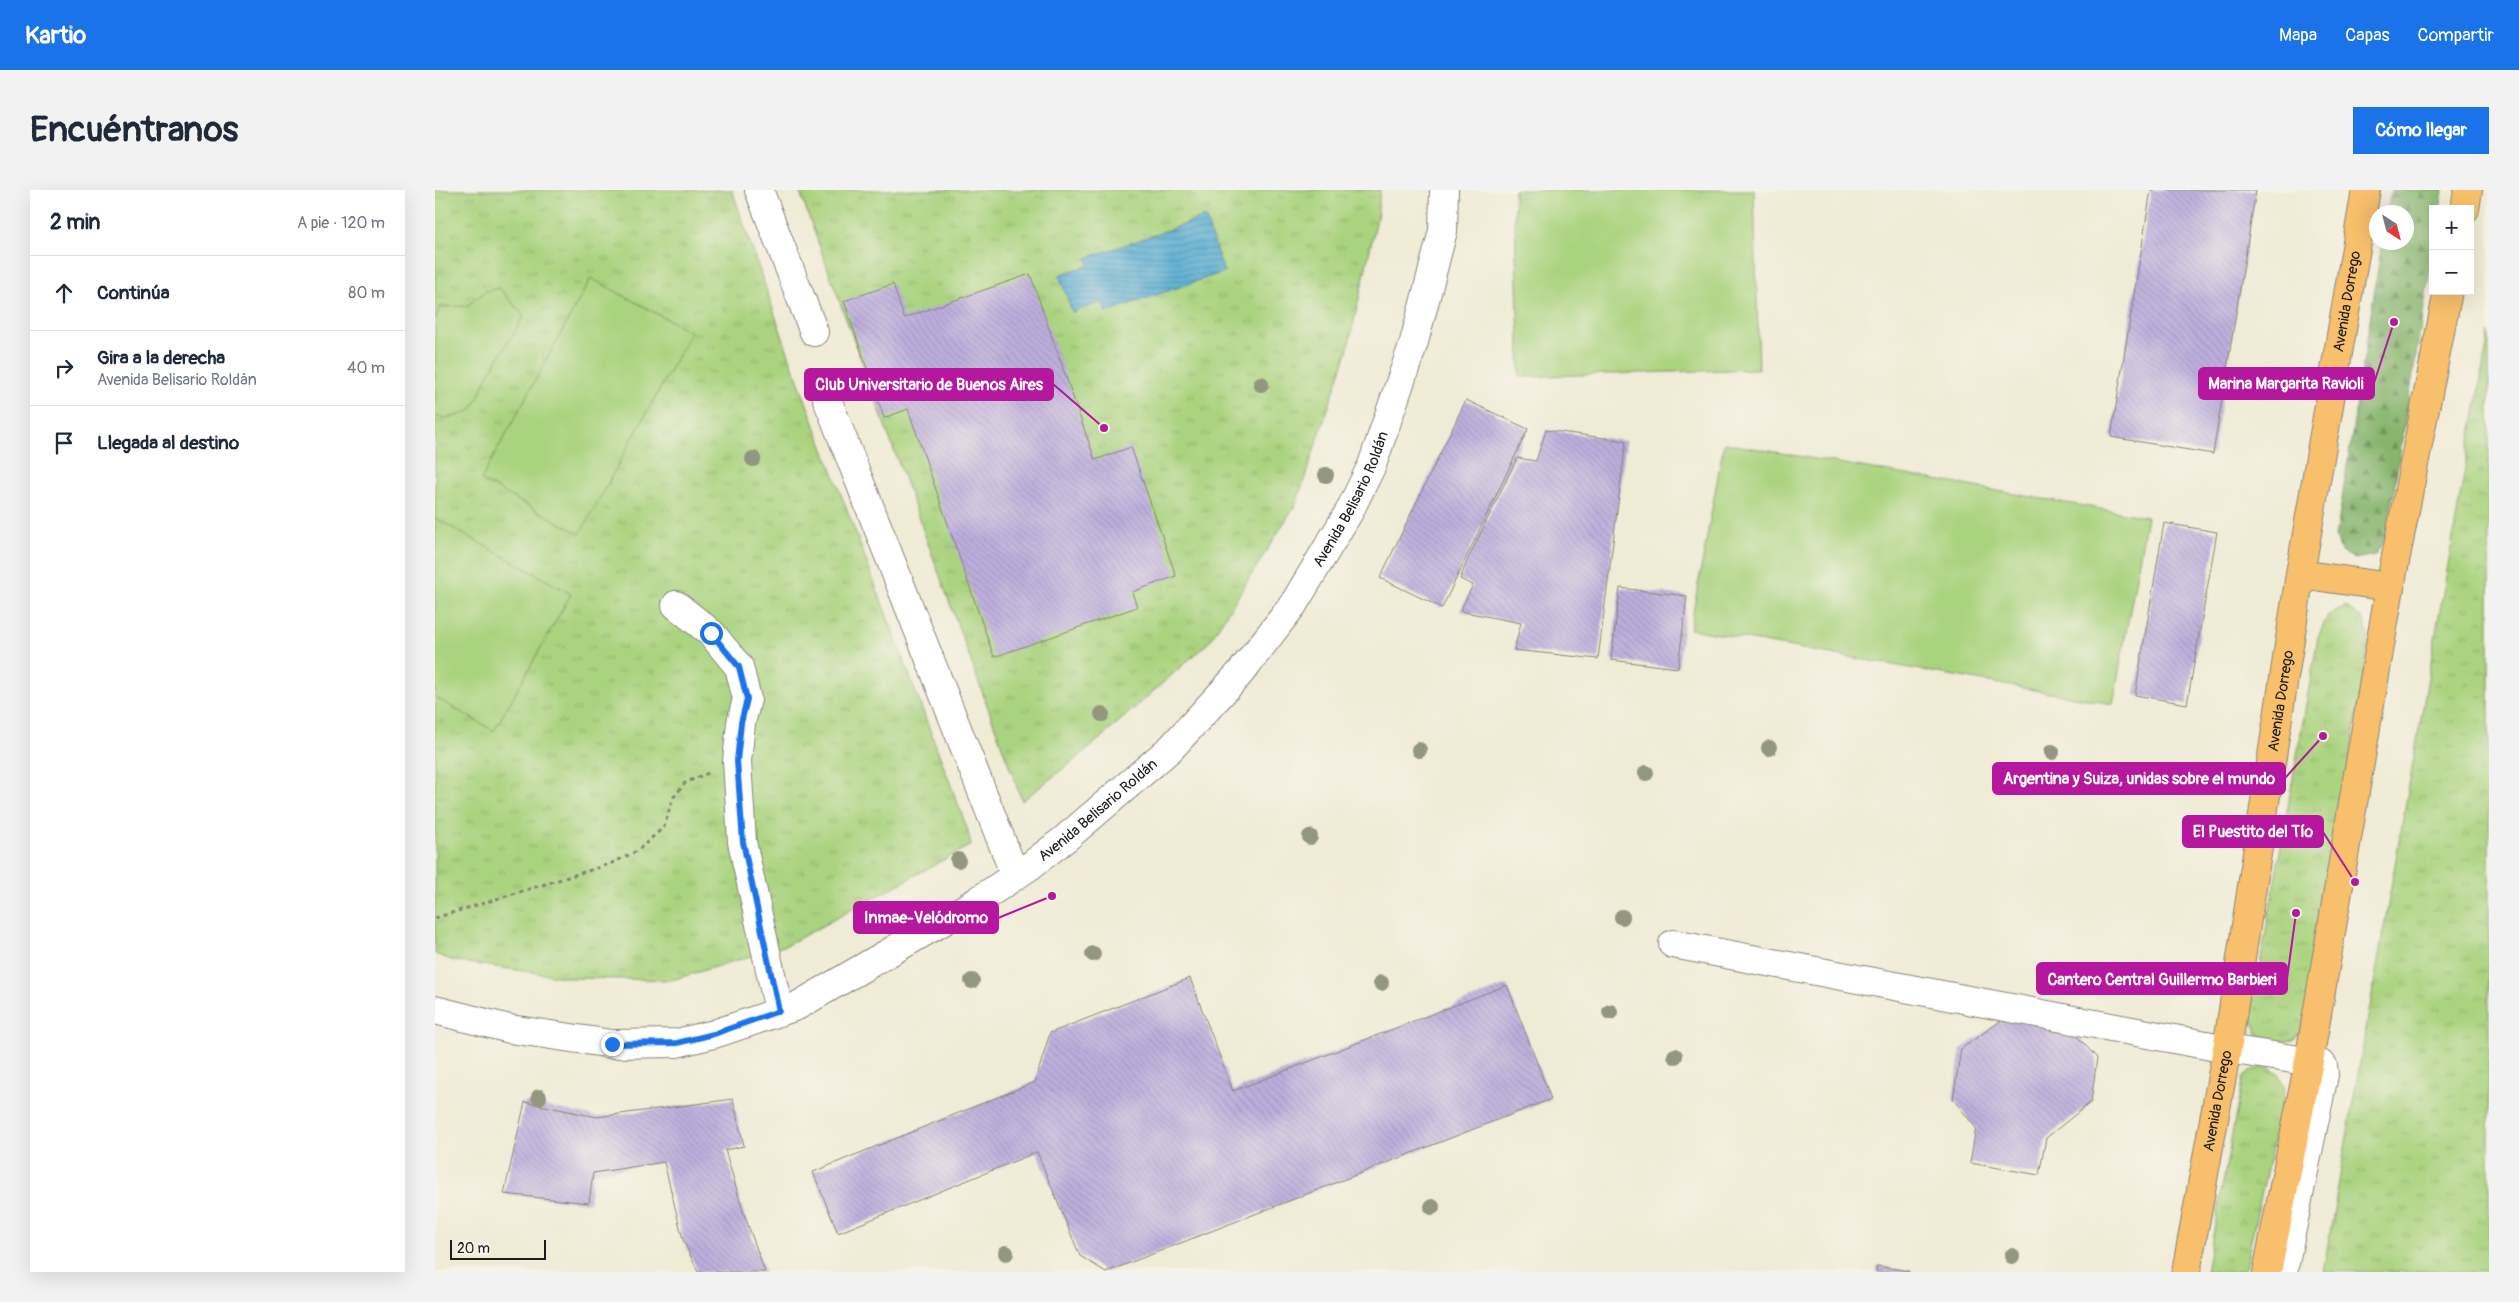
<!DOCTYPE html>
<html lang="es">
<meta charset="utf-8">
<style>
:root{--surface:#fff;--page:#f2f2f3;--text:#1f2937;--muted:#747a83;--line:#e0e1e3;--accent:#1a73e8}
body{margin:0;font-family:Pangolin,sans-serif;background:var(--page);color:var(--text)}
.controls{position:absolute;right:15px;top:15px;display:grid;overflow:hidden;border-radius:0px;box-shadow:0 5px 20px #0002}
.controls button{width:45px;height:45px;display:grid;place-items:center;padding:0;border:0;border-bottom:1px solid var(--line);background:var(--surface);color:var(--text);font:25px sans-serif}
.compass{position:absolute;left:1934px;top:15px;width:45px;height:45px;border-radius:50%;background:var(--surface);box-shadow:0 5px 20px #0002;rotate:144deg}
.scale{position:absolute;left:15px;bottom:12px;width:96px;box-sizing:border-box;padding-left:5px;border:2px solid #1c1c1c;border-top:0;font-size:14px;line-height:18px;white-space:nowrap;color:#1c1c1c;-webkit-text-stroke:4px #f7f3e8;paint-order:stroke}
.stop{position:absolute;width:15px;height:15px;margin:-11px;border:4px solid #1a73e8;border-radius:50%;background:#fff}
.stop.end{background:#1a73e8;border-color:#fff;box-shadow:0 1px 5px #0008}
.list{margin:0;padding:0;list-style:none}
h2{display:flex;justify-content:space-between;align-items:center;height:65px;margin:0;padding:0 20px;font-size:21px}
h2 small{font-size:16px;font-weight:400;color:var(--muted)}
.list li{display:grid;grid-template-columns:32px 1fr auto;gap:15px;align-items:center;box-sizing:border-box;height:75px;padding:0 20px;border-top:1px solid var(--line)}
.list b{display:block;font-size:19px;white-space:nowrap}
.list p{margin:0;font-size:16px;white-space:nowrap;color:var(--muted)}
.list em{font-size:16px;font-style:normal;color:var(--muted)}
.icon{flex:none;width:28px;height:28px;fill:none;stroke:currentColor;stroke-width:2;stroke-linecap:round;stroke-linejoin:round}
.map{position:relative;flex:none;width:2054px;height:1082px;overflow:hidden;border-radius:0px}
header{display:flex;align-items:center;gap:30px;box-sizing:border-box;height:70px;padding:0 25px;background:var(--accent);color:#fff}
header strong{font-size:24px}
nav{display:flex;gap:28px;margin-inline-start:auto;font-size:18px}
.intro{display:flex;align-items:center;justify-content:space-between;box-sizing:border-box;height:120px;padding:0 30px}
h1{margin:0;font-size:35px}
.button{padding:12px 22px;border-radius:0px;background:var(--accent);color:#fff;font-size:18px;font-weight:700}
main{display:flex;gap:30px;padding:0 30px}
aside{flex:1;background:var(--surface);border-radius:0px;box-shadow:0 5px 20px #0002}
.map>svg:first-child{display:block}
</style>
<header>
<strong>Kartio</strong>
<nav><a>Mapa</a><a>Capas</a><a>Compartir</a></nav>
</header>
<div class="intro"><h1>Encuéntranos</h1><a class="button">Cómo llegar</a></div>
<main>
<aside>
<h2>2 min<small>A pie · 120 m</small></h2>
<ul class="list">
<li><svg class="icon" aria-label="ahead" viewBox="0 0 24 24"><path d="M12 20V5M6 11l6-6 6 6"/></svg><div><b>Continúa</b></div><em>80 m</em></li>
<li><svg class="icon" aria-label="right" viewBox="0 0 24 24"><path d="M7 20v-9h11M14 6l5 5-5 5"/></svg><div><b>Gira a la derecha</b><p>Avenida Belisario Roldán</p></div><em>40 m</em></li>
<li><svg class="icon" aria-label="arrive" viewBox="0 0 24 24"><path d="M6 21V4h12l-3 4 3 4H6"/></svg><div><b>Llegada al destino</b></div></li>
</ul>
</aside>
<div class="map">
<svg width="2054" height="1082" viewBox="0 0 2054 1082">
<defs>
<pattern id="grass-tufts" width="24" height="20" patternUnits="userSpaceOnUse" patternTransform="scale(1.25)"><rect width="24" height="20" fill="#aad37f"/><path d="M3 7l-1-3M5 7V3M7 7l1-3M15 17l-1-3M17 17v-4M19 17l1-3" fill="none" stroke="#92b56d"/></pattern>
<pattern id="forest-firs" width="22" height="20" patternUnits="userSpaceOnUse" patternTransform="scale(1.25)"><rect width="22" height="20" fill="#87b56e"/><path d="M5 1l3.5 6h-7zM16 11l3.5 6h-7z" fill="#6e925a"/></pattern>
<pattern id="water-rules" width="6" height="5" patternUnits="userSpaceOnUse" patternTransform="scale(1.25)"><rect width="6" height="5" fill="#55abd2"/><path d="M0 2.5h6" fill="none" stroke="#468aaa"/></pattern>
<pattern id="building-back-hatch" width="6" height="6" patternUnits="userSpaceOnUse" patternTransform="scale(1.25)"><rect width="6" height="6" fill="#beaedd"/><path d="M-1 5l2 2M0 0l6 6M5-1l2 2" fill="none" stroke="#a395bd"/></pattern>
</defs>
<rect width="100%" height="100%" fill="#f7f3e8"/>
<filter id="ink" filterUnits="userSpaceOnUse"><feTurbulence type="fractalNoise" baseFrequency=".02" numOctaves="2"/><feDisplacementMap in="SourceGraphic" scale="10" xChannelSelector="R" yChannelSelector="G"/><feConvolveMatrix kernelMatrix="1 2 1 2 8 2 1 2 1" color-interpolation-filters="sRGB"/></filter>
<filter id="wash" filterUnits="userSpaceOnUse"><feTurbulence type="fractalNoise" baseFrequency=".0096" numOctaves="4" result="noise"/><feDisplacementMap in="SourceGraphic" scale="20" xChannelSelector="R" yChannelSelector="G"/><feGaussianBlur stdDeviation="1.12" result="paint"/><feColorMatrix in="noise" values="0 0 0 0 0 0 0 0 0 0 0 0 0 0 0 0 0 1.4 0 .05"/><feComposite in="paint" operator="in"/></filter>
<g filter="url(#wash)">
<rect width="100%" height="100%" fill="#f0ebd5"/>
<g fill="url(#grass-tufts)" stroke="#63784e">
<path d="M0,0H297L358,177L532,638L536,655L352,755L237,790L136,788L19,771L0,764Z"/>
<path d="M364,0H945L942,28L912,162L861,314L774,452L652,560L587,611Z"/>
<path d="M2054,143V1082H1888Z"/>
<path d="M1910,416L1929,430L1934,452L1871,832L1859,850L1841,852L1823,845L1816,825L1883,447L1893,425Z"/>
<path d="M1834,877L1844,885L1850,899L1809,1082H1771L1808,887L1818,880Z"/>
</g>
<path fill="url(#forest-firs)" stroke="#526845" d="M1956,0H2008L2005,19H1998V62L1951,348L1940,365L1920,369L1906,361L1901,347L1947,53L1972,52V22H1952Z"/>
<g fill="#aad37f" stroke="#63784e">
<path d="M1079,0H1319L1324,179L1085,187Z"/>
<path d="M156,88L256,142L145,344L46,290Z"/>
<path d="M64,98L89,126L55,182L37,220C26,224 11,232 0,225V131L5,117L32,116L51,101Z"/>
<path d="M1289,253L1712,327L1678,514L1255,439Z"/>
<path d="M0,328L136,404L59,541L0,507Z"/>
</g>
<path fill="url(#water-rules)" stroke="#386477" d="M770,27L789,82L671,122L667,112L637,122L624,85L654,75L652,68Z"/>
<g id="blocks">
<g fill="url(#building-back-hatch)">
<path d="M1716,0H1821L1778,264L1676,247Z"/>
<path d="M595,84L660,270L696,257L741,386L697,402L702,417L559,467L473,219L449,228L409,111L458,94L469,128Z"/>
<path d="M1031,210L1093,239L1007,418L945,388Z"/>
<path d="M1111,240L1191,251L1163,469L1079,460L1086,433L1025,421L1038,395L1025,389L1032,371L1082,268L1101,271Z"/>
<path d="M1729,333L1782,342L1752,514L1700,505Z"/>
<path d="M1185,398L1252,406L1243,478L1176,470Z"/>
<path d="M755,788L798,901L1072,795L1116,909L671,1082L645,1066L602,962L403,1043L378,982L600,892L615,843Z"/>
<path d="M1581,820L1628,831L1662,868L1656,912L1611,948L1604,985L1535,973L1541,938L1518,909L1526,859Z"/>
<path d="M298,909L309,956L290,960L309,1024L330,1082H263L248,1050L229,972L158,983L154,1013L69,1004L90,912L162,927Z"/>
<path d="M1442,1076L1474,1081V1082H1441Z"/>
</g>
</g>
</g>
<g filter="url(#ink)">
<use href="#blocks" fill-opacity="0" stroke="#868478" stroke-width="1"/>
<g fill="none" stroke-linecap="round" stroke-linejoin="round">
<g stroke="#868478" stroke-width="30">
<g id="minor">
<path d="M324,0L379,142"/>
<path d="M392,209L580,685"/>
<path d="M241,415L276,443L304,477L312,509L306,533L302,571L307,652L344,821"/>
<path d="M1238,754L1792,859L1884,873L1888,876L1889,885L1848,1082"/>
<path id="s1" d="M0,820L75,839L177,854L242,853L279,844L362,816L541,712L595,676L631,648L736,558L806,482L858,415L914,322L937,275L979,152L1008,41L1009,0"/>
</g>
</g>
<g stroke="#868478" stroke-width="30">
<g id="major">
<path d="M2030,19L2033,0"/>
<path d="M1865,384L1955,397"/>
<path id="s2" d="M1751,1082L1792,859L1865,384L1931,0"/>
<path d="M1832,1082L1874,871L1955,397L2013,101"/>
</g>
</g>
<path stroke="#868478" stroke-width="3" stroke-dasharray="4 4" stroke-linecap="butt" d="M0,728L175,674L202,661L229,637L238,608L250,593L273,583"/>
<use href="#minor" stroke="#fff" stroke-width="28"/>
<use href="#major" stroke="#f8bf6c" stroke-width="28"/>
</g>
<g fill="#939780">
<circle cx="826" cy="194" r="8"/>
<circle cx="318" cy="269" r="8"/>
<circle cx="891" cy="285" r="8"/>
<circle cx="667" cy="524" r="8"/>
<circle cx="1334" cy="558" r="8"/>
<circle cx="984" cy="560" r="8"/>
<circle cx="1617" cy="562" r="8"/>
<circle cx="1211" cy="583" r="8"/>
<circle cx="875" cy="647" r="8"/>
<circle cx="523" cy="670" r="8"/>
<circle cx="1187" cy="727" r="8"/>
<circle cx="658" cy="764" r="8"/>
<circle cx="537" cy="791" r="8"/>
<circle cx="946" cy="793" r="8"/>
<circle cx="1175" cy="822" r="8"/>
<circle cx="1240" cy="866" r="8"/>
<circle cx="104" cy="907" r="8"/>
<circle cx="997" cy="1017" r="8"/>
<circle cx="571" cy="1063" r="8"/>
<circle cx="1577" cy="1066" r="8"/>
</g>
</g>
<g fill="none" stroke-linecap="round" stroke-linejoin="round" filter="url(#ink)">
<path stroke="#1a73e8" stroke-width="6" d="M177,854L242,853L279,844L344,821L308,652L302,571L306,533L312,509L304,477L276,443"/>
</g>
<g text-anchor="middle" stroke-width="4" stroke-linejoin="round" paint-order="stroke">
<g font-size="15" fill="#1c1c1c" stroke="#f7f3e8">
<text dy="5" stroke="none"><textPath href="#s2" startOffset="984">Avenida Dorrego</textPath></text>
<text dy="5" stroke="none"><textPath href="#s1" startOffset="1136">Avenida Belisario Roldán</textPath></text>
<text dy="5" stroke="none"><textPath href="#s2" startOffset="579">Avenida Dorrego</textPath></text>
<text dy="5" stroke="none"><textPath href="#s1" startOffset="731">Avenida Belisario Roldán</textPath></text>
<text dy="5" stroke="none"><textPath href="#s2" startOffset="174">Avenida Dorrego</textPath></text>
</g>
</g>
<path fill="none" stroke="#b5179e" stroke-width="2" d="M1959 132L1939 193M669 238L618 194M1888 546L1850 588M1920 692L1888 642M617 706L563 728M1861 723L1852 789"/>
<g fill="#b5179e" stroke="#f7f3e8" stroke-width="2">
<circle cx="1959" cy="132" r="5"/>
<circle cx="669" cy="238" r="5"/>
<circle cx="1888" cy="546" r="5"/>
<circle cx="1920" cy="692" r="5"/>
<circle cx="617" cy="706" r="5"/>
<circle cx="1861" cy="723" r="5"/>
</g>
<g fill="#b5179e" stroke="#b5179e" stroke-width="2">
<rect x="1764" y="178" width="175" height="31" rx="5"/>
<rect x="370" y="179" width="248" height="31" rx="5"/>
<rect x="1558" y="573" width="292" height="31" rx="5"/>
<rect x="1748" y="626" width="140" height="31" rx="5"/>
<rect x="419" y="712" width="144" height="31" rx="5"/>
<rect x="1602" y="773" width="250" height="31" rx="5"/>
</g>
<g font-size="16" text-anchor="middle" font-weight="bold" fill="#fff">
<text x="1851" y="199">Marina Margarita Ravioli</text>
<text x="494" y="200">Club Universitario de Buenos Aires</text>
<text x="1704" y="594">Argentina y Suiza, unidas sobre el mundo</text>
<text x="1818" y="647">El Puestito del Tío</text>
<text x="491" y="733">Inmae-Velódromo</text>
<text x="1727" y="795">Cantero Central Guillermo Barbieri</text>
</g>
</svg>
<div class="controls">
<button>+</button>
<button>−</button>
</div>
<svg class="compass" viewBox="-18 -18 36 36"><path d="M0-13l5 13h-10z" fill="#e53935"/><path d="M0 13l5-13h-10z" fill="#747a83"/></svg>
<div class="scale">20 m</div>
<div class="stop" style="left:276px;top:443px"></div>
<div class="stop end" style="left:177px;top:854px"></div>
</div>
</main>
